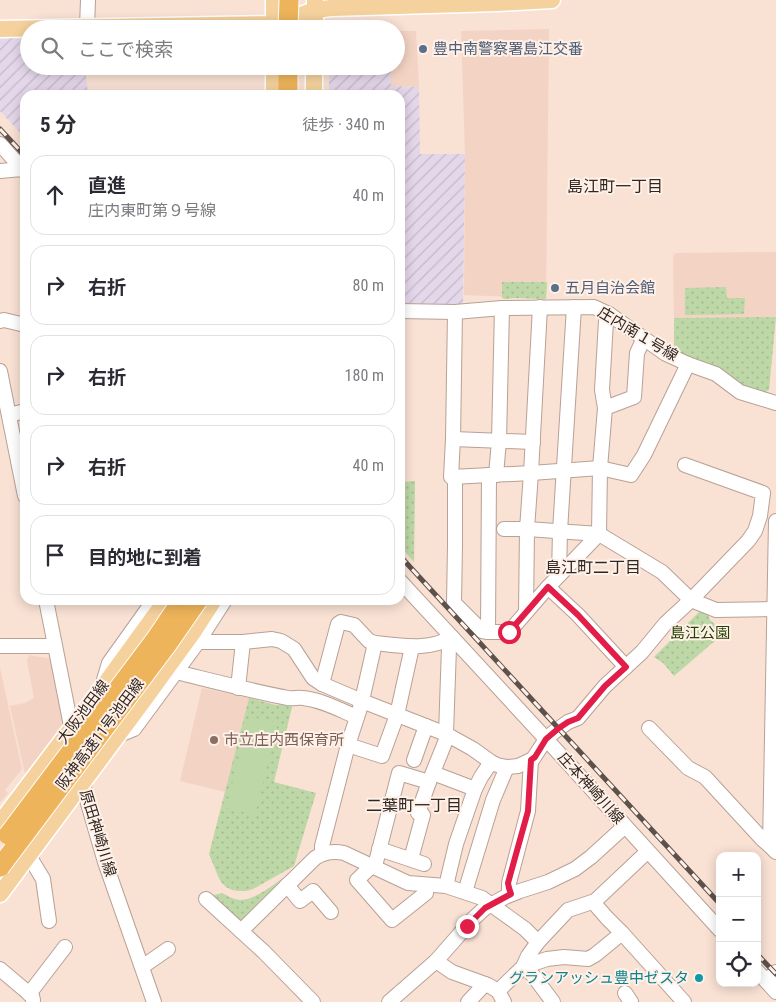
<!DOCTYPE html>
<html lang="ja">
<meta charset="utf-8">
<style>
:root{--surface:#fff;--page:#f2f2f3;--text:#2b2b33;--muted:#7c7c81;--line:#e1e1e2}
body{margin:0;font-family:"Roboto Condensed","Noto Sans JP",sans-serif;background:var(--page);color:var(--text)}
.controls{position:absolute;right:15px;bottom:15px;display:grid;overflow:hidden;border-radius:10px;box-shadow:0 2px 12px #0003}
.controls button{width:45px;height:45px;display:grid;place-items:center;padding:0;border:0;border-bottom:1px solid var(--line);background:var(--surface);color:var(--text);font:25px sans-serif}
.stop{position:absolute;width:15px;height:15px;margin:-11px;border:4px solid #e11d48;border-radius:50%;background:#fff}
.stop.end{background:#e11d48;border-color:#fff;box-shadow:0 1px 5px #0008}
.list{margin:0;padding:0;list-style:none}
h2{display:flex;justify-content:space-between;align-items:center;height:65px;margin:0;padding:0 20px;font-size:21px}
h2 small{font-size:16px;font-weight:400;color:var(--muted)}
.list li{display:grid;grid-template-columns:32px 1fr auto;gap:15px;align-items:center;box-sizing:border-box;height:80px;margin:0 10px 10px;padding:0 10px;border:1px solid var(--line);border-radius:15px}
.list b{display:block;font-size:19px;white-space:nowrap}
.list p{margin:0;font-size:16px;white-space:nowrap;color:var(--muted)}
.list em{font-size:16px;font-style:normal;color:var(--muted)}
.icon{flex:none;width:28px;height:28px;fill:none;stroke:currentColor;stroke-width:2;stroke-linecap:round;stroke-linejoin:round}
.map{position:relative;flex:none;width:776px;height:1002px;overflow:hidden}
.search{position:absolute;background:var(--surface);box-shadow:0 2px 12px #0003;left:20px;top:20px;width:385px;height:55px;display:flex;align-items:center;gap:12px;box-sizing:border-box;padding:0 18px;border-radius:28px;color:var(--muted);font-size:19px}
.panel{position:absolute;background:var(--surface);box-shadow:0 2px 12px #0003;left:20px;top:90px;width:385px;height:515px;border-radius:15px}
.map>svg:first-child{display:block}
</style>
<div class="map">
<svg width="776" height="1002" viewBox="0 0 776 1002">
<defs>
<pattern id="industrial-furrows" width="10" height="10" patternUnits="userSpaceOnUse" patternTransform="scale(1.25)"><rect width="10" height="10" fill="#e4d7ea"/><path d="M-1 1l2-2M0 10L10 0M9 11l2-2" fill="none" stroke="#c4b9c8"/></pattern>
<pattern id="grass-dots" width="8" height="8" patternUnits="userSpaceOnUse" patternTransform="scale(1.25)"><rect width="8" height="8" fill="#bdd8a6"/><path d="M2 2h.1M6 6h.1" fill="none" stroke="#a3b98f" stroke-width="1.8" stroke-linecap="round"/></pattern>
</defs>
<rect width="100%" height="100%" fill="#f9e1d4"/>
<g fill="#f3d3c4">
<path d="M549,29L546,298L464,295L465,154L461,31Z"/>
<path d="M396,31H416L419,87L391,86L390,71H329V66H396Z"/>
<path d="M776,252V317L674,318L673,259L674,254L679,253Z"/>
<path d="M29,655L51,659L64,723L25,774L10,706L25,703L34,698L27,661Z"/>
<path d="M0,668L22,769L5,790L8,793L0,802Z"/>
<path d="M202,688L249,698L225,792L180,781Z"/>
</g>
<g fill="url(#industrial-furrows)">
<path d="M0,35H29V66H85L88,95H25V138L0,111Z"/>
<path d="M329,71H391V86L419,87L420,154H465L463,306L407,303L400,304V95H329Z"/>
</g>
<g fill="url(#grass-dots)">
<path d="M502,282H547L546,299L515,298L505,299L502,298Z"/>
<path d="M726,287L727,298H745L744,314L685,315V288Z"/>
<path d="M776,317L769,390L765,392L743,385L726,374L674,350V318Z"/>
<path d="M415,481L414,562L400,546V482Z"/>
<path d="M700,611L708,614L710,620L723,631L716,635L717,639L674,676L663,663L654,657Z"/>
<path d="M249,698L276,705L293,703L274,782L316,793L294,866L253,889L246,891H239L232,890L226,887L221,882L218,876L209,854Z"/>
<path d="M285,877L287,880L242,923L211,898L214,895L222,893C228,896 234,900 241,900C257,899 272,885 285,877Z"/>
</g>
<path fill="#bdd8a6" d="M249,716L278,723L255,815L226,808Z"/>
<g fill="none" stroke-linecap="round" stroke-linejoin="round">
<g stroke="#b8a195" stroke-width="16">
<g id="minor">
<path d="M87,27L88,0"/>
<path d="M0,144L25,172"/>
<path d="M0,171L22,169"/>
<path d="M400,311L455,312L502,308L594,307L609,314L666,354L688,364L716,374L740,392L776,403"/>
<path d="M455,312L453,439L451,477L531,473L600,468L631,475L644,455L688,364"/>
<path d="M0,321L4,320L25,325"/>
<path d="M0,371L25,496"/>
<path d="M605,408L602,390L606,321L609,314"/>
<path d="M9,415L25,411"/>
<path d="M453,439L533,442"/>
<path d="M496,475L499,441L502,308"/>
<path d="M455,477V545L454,603L482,631L488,632H509L548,587L599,534L600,468L605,408L634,397L637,353L644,338"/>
<path d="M776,521L770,846L776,852"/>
<path d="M504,529H527L599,534L662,572L691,600L716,610L775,609"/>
<path d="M559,575L560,531L574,307"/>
<path d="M400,581L546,739L720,930"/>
<path d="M548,587L578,615L626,667"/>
<path d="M46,600L73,736"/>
<path d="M526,612L527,529L531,473L540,307"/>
<path d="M488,632L489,475"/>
<path d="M198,642H243L272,639L281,641L294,649L313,678L322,684L362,701L446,734L473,749L491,762L497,765L507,767L518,766L533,759L546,739L554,732L568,722L578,718L605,686L642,652L665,624L691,600L748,541L755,531L760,516L763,493L685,465"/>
<path d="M0,646H55"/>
<path d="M176,672C213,681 251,691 288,698C293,699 298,697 303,698C322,700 340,710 357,717"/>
<path d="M103,683L109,663L154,600"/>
<path d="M322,684L338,624L341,622L354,625L369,641L375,643C401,646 429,651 452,637L449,647L446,734"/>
<path d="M238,688L243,642"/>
<path d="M649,728L688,768L705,777L763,840L770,846"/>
<path d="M119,735L134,729L198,642L225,600"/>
<path d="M348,745L382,756L397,715L412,647"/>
<path d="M414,760L426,726"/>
<path d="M433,773L475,789"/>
<path d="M81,774L87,800L105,862L154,1002"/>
<path d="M379,849L424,864"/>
<path d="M322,854V846L348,745L361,705L375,643"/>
<path d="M29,856L43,879L49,921"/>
<path d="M411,859L423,815L418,813L429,782L448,735"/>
<path d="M287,885L300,901L313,891L331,912"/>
<path d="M425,885L426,893L392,920L357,880L376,862L399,773L429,782"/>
<path d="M446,886L456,844L475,789L481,777L491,762"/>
<path d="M465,892L493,800L507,767"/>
<path d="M511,894L509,889V883L528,811L531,760"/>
<path d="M206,899L264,952L313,1002"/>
<path d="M593,902L607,918L622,933L684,1002"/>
<path d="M241,931L315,858C324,852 334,851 344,853L408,883L446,886L482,898L525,929L538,942"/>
<path d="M436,961L452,972L488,985L498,991L504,1002"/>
<path d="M142,967L168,949"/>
<path d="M523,967L547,959L564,957L588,959L595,955L622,933"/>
<path d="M523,967L532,974L553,1002"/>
<path d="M0,969L32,996L33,1000"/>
<path d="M757,971L776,992"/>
<path d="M766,981L776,972"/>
<path d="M498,991L523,967L528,956L538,942L568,910L595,901L647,852"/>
<path d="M625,993L631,1002"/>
<path d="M29,994L65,947"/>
<path d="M389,1002L436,961L473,919L485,908L505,897L520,891L548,882L575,869L591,857L625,826"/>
<path d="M468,1002L485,984"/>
</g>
</g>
<g stroke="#fff" stroke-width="19">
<g id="major">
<path d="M274,0V29"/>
<path d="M0,29L274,24L315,10L331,8L498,3L552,0"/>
<path d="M315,29V0"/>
<path d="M274,95V66"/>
<path d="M314,95V66"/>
<path d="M0,823L102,688L166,600"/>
<path d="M0,894L144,700L194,631L214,600"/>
</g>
</g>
<g stroke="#fff" stroke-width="21">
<path id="highway" d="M288,95V66"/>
</g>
<use href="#minor" stroke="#fff" stroke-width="14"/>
<use href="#major" stroke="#f5d29d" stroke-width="16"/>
<use href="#highway" stroke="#eeb45b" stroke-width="19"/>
<g stroke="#5d514b" stroke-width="5">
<g id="rail">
<path d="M0,129L25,156"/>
<path d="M400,556L720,904"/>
<path d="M757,954L776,974"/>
</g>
</g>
<use href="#rail" stroke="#fff0e8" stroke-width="3" stroke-dasharray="9" stroke-linecap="butt"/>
<g stroke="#fff" stroke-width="21" stroke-linecap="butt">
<g id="highway-bridge">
<path d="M288,29L289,0"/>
<path d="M8,835L155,640L182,600"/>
<path d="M0,867L166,646L198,600"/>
</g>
</g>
<use href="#highway-bridge" stroke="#eeb45b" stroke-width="19"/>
</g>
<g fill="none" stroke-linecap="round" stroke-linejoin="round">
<path stroke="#e11d48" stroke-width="6" d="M467,926L485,908L511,894L509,888L508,883L528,811L531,760L535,757L546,739L559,728L568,722L578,718L605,686L626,667L578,615L548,587L509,632"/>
</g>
<g fill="#5c6f8a" stroke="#fff0e8" stroke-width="2">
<circle cx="423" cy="49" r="5"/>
<circle cx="555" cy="288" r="5"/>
</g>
<circle fill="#8d6e63" stroke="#fff0e8" stroke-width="2" cx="214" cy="740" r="5"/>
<circle fill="#0f9aa8" stroke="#fff0e8" stroke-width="2" cx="699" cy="978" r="5"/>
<g text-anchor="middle" stroke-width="4" stroke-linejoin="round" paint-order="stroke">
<g font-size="15" fill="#4e5e75" stroke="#fff0e8" text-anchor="start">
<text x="433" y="54">豊中南警察署島江交番</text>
<text x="565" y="293">五月自治会館</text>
</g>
<g font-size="15" fill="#2f2722" stroke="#fff0e8">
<text transform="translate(638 334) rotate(31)" y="5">庄内南１号線</text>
<text transform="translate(83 712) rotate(-53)" y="5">大阪池田線</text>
<text transform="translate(100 734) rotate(-53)" y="5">阪神高速11号池田線</text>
<text transform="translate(591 788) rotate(48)" y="5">庄本神崎川線</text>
<text transform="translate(98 833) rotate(73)" y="5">原田神崎川線</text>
</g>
<g font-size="15" fill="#274103" stroke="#fff0e8">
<text x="700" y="638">島江公園</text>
</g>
<g font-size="15" fill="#785e54" stroke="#fff0e8" text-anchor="start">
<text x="224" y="745">市立庄内西保育所</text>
</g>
<g font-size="15" fill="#0d838f" stroke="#fff0e8" text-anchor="end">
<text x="689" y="983">グランアッシュ豊中ゼスタ</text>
</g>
<g font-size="16" fill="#2f2722" stroke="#fff0e8">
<text x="615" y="192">島江町一丁目</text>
<text x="593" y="573">島江町二丁目</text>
<text x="414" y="811">二葉町一丁目</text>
</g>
</g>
</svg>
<div class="controls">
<button>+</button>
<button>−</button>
<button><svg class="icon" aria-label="locate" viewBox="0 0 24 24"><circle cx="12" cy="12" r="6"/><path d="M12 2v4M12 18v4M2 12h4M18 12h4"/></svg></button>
</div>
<div class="stop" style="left:509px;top:632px"></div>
<div class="stop end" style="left:467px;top:926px"></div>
<div class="search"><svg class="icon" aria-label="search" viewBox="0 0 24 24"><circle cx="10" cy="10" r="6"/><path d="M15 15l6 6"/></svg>ここで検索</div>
<section class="panel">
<h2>5 分<small>徒歩 · 340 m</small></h2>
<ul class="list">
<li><svg class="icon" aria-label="ahead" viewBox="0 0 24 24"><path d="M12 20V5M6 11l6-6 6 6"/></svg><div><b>直進</b><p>庄内東町第９号線</p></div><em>40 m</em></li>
<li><svg class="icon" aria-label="right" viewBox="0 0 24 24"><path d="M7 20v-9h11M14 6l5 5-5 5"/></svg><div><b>右折</b></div><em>80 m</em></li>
<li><svg class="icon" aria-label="right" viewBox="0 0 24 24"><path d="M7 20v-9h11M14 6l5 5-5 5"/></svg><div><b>右折</b></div><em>180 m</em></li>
<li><svg class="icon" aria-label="right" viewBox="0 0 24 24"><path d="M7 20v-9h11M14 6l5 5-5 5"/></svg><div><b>右折</b></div><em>40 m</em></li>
<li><svg class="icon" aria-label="arrive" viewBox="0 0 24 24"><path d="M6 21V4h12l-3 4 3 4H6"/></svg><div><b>目的地に到着</b></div></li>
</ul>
</section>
</div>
